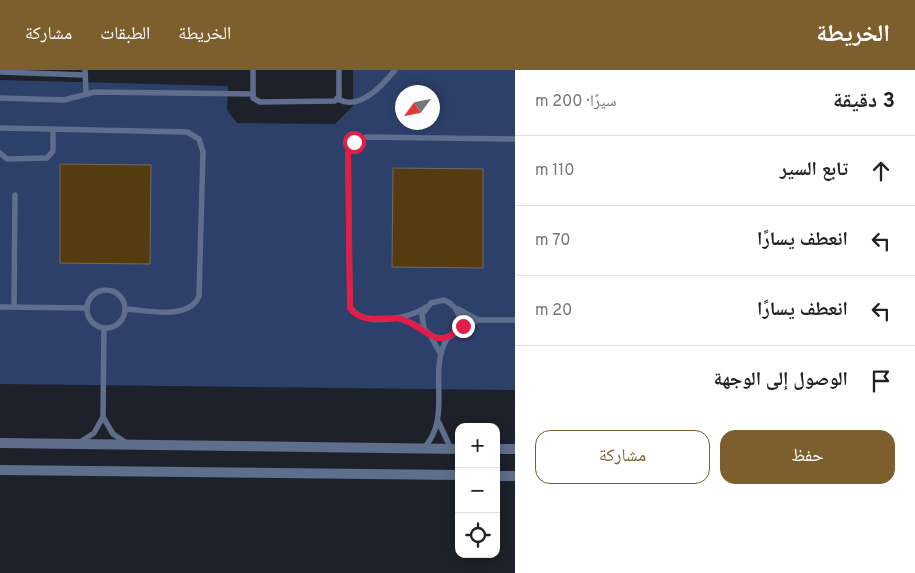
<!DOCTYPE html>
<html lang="ar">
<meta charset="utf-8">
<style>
:root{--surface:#fff;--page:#f2f2f2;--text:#222;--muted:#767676;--line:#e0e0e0;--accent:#7c5f2c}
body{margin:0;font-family:Overpass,"Noto Naskh Arabic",sans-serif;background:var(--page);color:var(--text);direction:rtl}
.controls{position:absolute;right:15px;bottom:15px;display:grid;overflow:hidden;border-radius:10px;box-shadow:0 2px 12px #0003}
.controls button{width:45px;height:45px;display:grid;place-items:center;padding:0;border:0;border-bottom:1px solid var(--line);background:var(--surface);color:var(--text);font:25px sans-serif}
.compass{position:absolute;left:395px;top:15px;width:45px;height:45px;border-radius:50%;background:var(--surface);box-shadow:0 2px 12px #0003;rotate:237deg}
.stop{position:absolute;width:15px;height:15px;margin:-11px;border:4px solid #e11d48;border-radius:50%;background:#fff}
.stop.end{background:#e11d48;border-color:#fff;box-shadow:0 1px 5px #0008}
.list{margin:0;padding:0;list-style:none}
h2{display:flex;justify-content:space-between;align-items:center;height:65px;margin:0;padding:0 20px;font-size:21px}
h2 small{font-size:16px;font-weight:400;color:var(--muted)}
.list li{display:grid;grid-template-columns:32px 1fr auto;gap:15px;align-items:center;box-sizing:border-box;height:70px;padding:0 20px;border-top:1px solid var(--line)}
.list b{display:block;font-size:19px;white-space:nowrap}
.list em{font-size:16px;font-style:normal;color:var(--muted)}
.actions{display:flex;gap:10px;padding:15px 20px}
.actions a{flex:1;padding:11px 0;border:1px solid var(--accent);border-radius:15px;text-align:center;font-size:18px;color:var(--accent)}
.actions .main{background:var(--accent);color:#fff}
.icon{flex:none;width:28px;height:28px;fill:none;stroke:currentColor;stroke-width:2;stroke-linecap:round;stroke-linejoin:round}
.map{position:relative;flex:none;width:515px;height:503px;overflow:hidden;direction:ltr}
header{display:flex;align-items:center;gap:30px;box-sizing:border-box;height:70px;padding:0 25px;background:var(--accent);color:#fff}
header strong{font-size:24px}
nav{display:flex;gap:28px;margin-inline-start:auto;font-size:18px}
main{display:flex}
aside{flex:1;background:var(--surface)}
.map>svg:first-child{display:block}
</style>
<header>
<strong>الخريطة</strong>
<nav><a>الخريطة</a><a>الطبقات</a><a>مشاركة</a></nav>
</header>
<main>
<aside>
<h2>3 دقيقة<small>سيرًا · 200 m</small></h2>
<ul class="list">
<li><svg class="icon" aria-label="ahead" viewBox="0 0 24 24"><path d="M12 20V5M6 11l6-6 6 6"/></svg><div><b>تابع السير</b></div><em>110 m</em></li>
<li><svg class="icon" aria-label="left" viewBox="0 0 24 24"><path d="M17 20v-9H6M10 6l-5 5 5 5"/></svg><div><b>انعطف يسارًا</b></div><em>70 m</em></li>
<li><svg class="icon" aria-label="left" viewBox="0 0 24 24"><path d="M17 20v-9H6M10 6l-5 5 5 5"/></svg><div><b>انعطف يسارًا</b></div><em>20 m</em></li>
<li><svg class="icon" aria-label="arrive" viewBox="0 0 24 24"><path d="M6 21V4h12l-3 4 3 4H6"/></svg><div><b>الوصول إلى الوجهة</b></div></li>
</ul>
<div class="actions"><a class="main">حفظ</a><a>مشاركة</a></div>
</aside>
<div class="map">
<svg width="515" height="503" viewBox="0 0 515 503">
<rect width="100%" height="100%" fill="#1d2129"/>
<path fill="#2d4069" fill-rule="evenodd" d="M353,0H515V320L0,314V10L228,16L227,40L237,53L335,54L353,36ZM402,22H432V52H402Z"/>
<g fill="#553b10" stroke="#726b62">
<path d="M60,94L151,95L150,194L60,193Z"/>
<path d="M393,98L483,99V198L392,197Z"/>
</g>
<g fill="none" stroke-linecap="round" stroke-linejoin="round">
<g stroke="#5f6e8c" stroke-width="5.5">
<path d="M85,0L86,23"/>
<path d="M253,0V28L260,32L335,31L339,26V0"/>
<path d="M0,2L85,5"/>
<path d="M0,28L64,30L95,22L253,24"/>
<path d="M338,29C359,41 383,15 395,0"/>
<path d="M0,58L187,62L199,69L203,82L199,226C189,251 147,240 125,239"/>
<path d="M0,83L7,89L47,88L53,81V59"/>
<circle cx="106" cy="239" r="19"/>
<path d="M0,237L87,238"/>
<path d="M14,237L15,125"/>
<path d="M426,237C408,249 364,258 350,237L348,83C352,74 357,70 366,67L515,69"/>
<path d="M458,239L478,250"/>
<path d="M401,249C409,252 416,255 423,259C429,262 431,268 439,268C463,271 467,239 444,230L431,233L422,244L424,259"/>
<path d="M104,258L103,347L113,364L125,372"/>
<path d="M457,260L478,250H515"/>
<path d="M430,265L440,283"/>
<path d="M439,353L451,379"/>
<path d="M80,372L94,363L103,347"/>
<path d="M423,379C454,347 426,301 448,267"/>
</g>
<g stroke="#5f6e8c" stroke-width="10">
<path d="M0,373L459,379"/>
<path d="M496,379H515"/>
<path d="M0,400L459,405"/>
<path d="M496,406H515"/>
</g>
</g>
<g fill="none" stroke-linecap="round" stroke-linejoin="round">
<path stroke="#e11d48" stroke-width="6" d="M354,72L348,84L350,238C363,256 383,245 401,249C415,252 429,268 439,268C450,269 455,261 463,256"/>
</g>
</svg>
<div class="controls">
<button>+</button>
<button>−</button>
<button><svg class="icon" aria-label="locate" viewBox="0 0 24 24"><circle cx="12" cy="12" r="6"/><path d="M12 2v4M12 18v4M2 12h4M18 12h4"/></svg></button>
</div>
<svg class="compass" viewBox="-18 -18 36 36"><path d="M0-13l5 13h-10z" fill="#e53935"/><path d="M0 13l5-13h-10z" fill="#767676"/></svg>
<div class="stop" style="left:354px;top:72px"></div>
<div class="stop end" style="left:463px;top:256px"></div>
</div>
</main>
